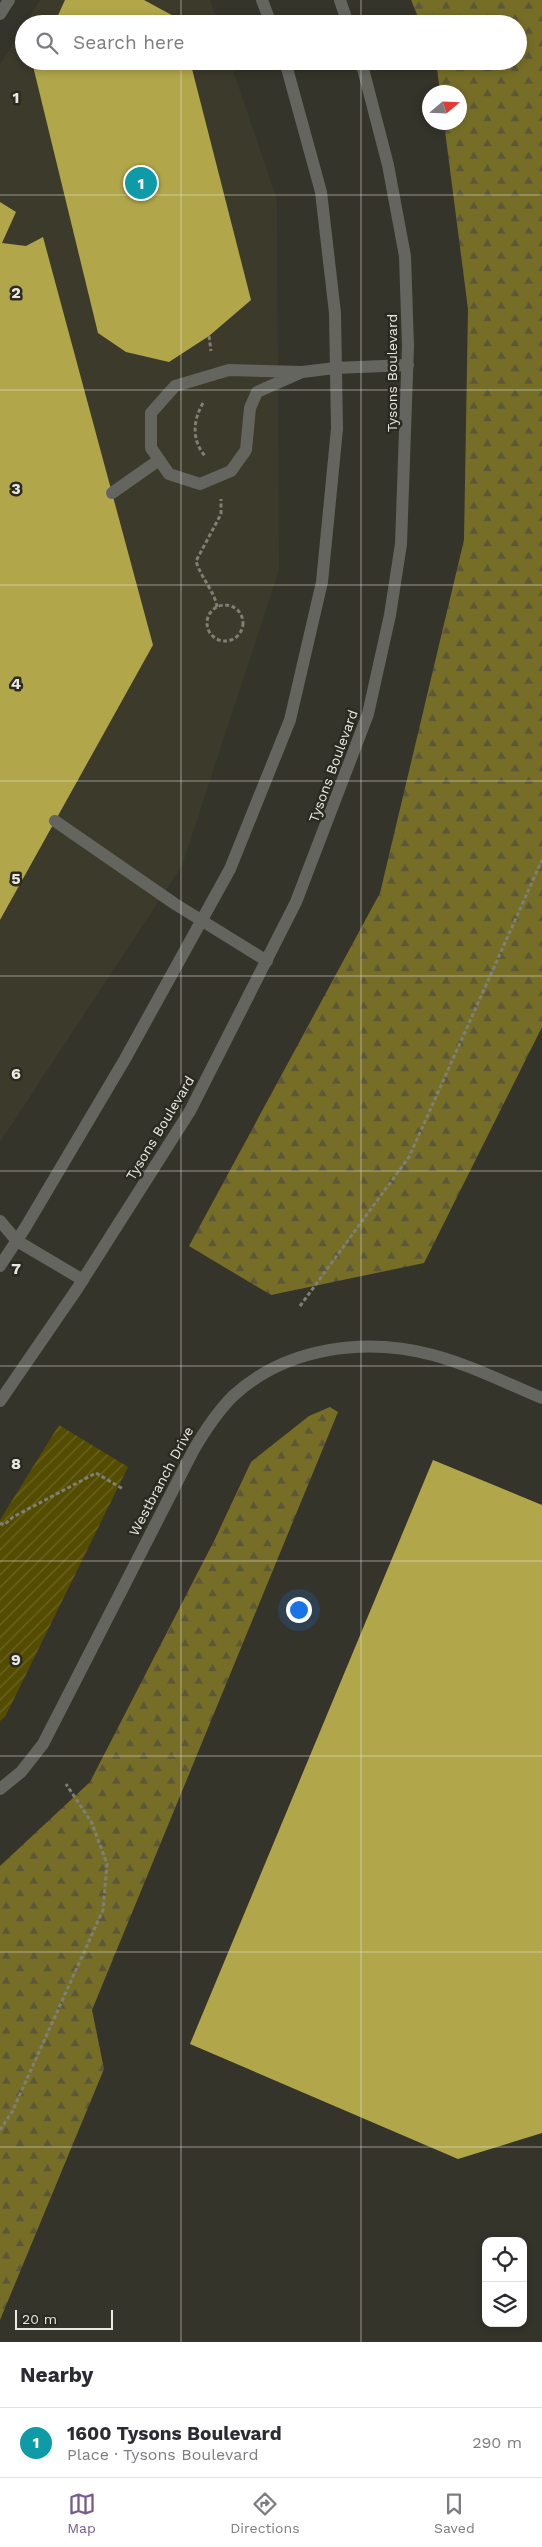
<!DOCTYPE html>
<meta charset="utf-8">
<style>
:root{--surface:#fff;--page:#f7f7f7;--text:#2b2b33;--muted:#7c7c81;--line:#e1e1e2;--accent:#785d8c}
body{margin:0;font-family:"Work Sans",sans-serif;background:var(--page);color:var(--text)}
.controls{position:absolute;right:15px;bottom:15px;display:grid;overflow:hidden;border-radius:10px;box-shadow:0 2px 8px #0003}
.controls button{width:45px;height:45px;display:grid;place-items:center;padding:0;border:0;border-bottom:1px solid var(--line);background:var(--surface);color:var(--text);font:25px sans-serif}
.compass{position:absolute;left:422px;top:85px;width:45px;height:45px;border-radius:50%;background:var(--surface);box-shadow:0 2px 8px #0003;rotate:71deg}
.scale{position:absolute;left:15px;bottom:12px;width:98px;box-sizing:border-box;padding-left:5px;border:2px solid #e9e8e2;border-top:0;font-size:14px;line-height:18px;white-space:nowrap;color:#e9e8e2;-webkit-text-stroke:4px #2b2a21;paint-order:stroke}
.you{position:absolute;left:298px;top:1609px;width:18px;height:18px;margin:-12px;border:4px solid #fff;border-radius:50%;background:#1a73e8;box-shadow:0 0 0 8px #1a73e833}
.badge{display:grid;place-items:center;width:32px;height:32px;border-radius:50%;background:var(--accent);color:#fff;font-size:16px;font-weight:700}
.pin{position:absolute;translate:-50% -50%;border:2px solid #fff;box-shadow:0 1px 5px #0006}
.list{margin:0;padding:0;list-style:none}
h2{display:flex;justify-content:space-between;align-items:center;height:65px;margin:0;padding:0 20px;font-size:21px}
h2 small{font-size:16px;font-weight:400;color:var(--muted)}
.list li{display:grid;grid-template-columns:32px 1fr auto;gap:15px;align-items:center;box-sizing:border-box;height:70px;padding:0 20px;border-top:1px solid var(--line)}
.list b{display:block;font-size:19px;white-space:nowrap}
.list p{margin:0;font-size:16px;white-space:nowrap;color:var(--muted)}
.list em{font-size:16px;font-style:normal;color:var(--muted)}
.icon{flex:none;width:28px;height:28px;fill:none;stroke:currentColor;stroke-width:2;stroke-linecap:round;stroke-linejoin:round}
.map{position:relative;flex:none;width:542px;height:2342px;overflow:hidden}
.search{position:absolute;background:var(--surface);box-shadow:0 2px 8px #0003;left:15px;right:15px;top:15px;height:55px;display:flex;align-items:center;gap:12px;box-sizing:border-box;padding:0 18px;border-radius:28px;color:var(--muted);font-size:19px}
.sheet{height:135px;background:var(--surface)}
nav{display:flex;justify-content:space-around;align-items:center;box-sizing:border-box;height:70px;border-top:1px solid var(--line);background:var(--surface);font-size:14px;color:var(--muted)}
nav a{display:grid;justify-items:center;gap:2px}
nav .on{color:var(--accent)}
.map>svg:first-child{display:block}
</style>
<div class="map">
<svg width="542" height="2342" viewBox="0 0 542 2342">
<defs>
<pattern id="forest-firs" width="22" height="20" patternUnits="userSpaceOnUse" patternTransform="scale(1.25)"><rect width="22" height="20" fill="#766e27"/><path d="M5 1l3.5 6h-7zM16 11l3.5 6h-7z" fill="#5c5837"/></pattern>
<pattern id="garden-furrows" width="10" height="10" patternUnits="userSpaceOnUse" patternTransform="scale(1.25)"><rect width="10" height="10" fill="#544c00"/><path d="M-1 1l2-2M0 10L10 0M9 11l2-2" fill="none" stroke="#6d6625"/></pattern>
</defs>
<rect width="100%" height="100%" fill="#35342b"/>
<g fill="#3c3a2a">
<path d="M40,0H210L218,24H25Z"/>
<path d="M24,26V61H230L277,200L279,570L182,866L0,1142V65Z"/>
</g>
<g fill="url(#forest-firs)">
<path d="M411,0H542V1027L424,1263L271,1295L189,1246L380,893L464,540L468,309L444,123L460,122V92H440L436,61H518V24H421Z"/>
<path d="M330,1407L338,1412L92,2010L104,2069L0,2320V1866L90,1782L215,1539L251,1462L309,1416Z"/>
</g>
<path fill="url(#garden-furrows)" d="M59,1425L128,1467L5,1717L0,1721V1520Z"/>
<g fill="#b1a74a">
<path d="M65,0H144L179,19L180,24H54Z"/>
<path d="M36,61H190L251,300L209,336L169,362L126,352L98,333L33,66Z"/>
<path d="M0,202L16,212L2,243L26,246L43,237L153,645L0,920Z"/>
<path d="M433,1460L542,1505V2133L458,2159L190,2044Z"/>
</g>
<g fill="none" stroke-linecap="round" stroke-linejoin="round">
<g stroke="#7f7e77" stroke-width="3" stroke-dasharray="4 2.5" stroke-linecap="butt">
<path d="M209,336L211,351"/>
<path d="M203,403C193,420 191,441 206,457"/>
<circle cx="225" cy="623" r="18"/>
<path d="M217,607C215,592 201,578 196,561L221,514V499"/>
<path d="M300,1306L409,1157L542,860"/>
<path d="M0,1523L4,1525L13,1517L96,1473L123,1489"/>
<path d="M0,2130L12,2112L103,1910L107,1864L92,1823L66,1784"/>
</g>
<g stroke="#656560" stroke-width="12">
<path d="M262,0L271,24"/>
<path d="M340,0L348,24"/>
<path d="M0,14L9,0"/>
<path d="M302,372L257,392L250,408L246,450L231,471L200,484L169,474L151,448V413L175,386L229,370L302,372L335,368L408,365"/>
<path d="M112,493L159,460"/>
<path d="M55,821L175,904L267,961"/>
<path d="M0,1221L17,1241L83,1280"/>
<path d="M0,1266L25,1228L125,1059L230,869L290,720L322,582L337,429L335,313L321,192L285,61"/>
<path d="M0,1401L77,1289L190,1111L296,902L368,714L390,615L401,544L408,346L405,256L388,165L361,61"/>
<path d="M0,1789L21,1772L43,1744L193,1451C204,1432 217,1412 233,1396C286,1347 365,1337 433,1355C470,1365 506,1383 542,1398"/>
</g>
</g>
<path fill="none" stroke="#e9e8e2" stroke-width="1" stroke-opacity="0.55" d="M181,0V24M361,0V24M181,61V2342M361,61V2342M0,195H542M0,390H542M0,585H542M0,781H542M0,976H542M0,1171H542M0,1366H542M0,1561H542M0,1756H542M0,1952H542M0,2147H542"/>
<g text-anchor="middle" stroke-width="5" stroke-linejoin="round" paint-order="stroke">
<g font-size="14" fill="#e9e8e2" stroke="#2b2a21">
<text transform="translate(392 373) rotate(-90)" y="5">Tysons Boulevard</text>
<text transform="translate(333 766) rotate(-70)" y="5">Tysons Boulevard</text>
<text transform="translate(160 1128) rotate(-59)" y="5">Tysons Boulevard</text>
<text transform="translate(161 1481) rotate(-62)" y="5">Westbranch Drive</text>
</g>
</g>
<g font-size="16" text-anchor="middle" font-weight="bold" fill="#e9e8e2" stroke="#2b2a21" stroke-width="5" stroke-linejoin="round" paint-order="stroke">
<text x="16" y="103">1</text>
<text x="16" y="298">2</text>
<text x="16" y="494">3</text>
<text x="16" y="689">4</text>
<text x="16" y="884">5</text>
<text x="16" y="1079">6</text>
<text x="16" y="1274">7</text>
<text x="16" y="1469">8</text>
<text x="16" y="1665">9</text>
</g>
</svg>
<div class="controls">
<button><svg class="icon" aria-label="locate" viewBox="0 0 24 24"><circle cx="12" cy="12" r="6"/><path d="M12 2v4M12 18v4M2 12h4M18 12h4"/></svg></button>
<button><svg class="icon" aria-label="layers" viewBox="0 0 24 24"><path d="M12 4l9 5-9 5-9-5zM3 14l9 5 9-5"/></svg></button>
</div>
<svg class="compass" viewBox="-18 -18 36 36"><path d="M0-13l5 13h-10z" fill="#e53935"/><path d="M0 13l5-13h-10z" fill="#7c7c81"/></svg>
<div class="scale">20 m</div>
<div class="you"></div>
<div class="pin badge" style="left:141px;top:183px;background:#0f9aa8">1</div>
<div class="search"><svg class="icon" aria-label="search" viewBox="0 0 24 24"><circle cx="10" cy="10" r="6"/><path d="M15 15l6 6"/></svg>Search here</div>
</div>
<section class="sheet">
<h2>Nearby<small></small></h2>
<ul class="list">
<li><span class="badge" style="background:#0f9aa8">1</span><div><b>1600 Tysons Boulevard</b><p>Place · Tysons Boulevard</p></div><em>290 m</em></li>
</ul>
</section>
<nav>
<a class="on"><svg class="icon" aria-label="map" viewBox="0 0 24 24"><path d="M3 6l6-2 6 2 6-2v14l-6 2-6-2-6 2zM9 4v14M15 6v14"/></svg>Map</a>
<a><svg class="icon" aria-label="directions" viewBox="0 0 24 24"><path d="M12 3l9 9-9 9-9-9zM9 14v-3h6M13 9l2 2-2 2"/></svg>Directions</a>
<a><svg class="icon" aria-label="saved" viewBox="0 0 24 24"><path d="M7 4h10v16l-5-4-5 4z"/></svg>Saved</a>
</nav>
